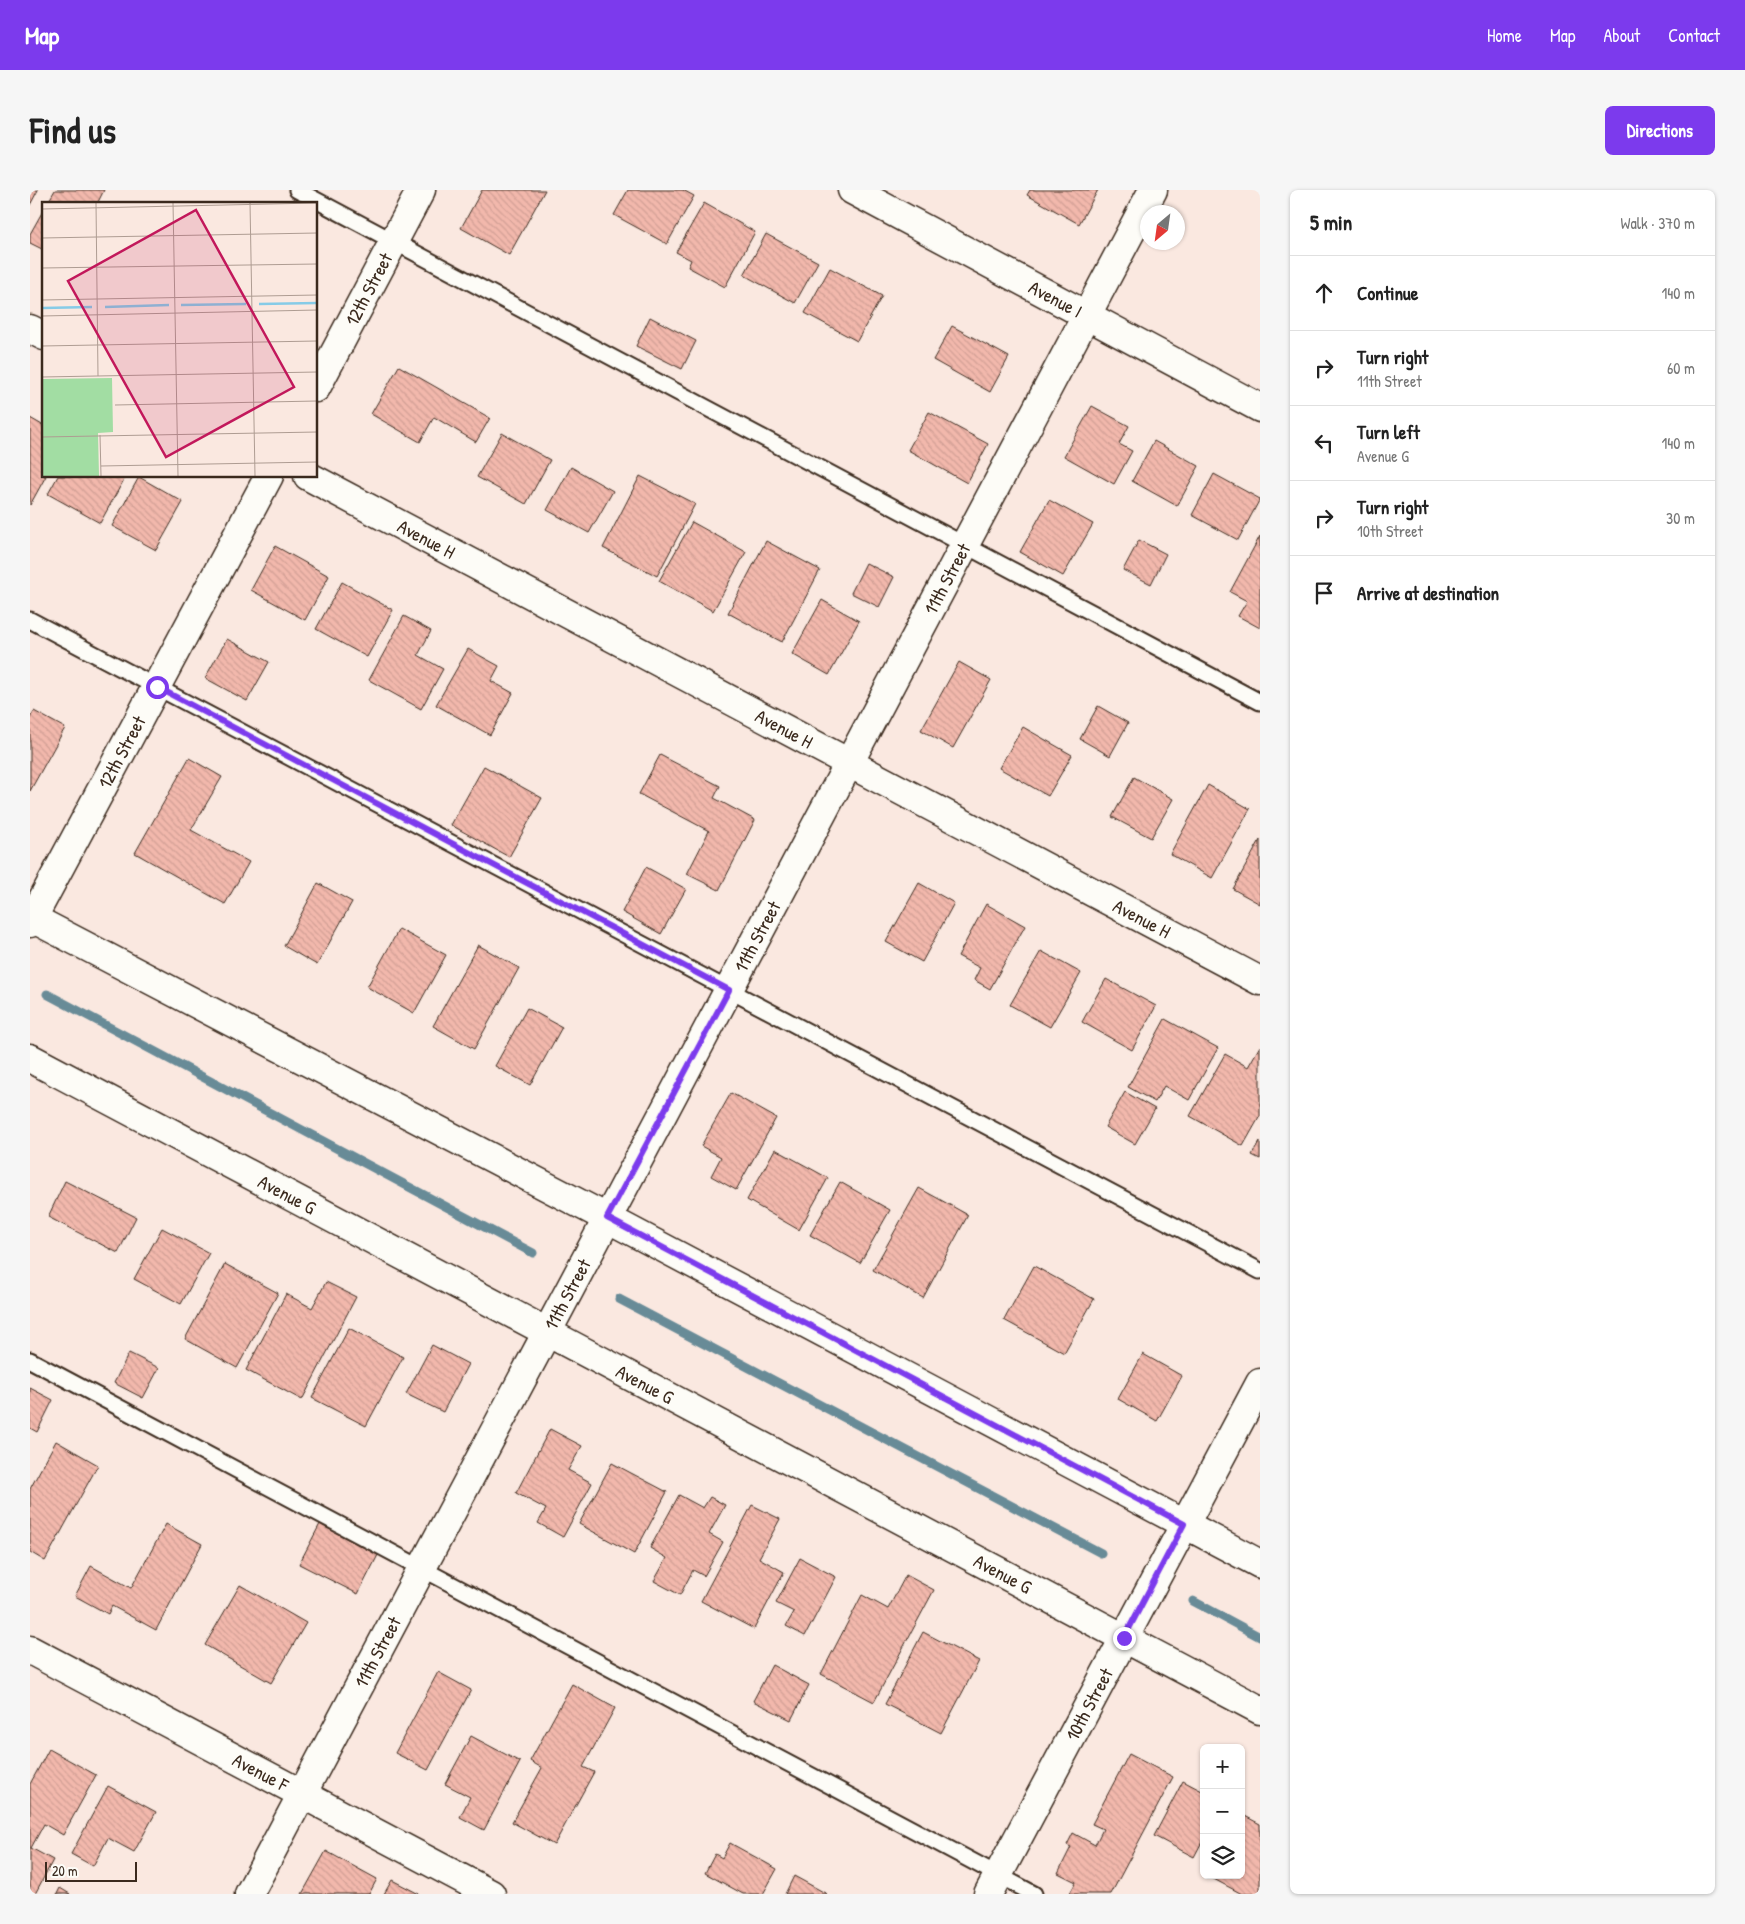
<!DOCTYPE html>
<meta charset="utf-8">
<style>
:root{--surface:#fff;--page:#f6f6f6;--text:#222;--muted:#767676;--line:#e0e0e0;--accent:#7c3aed}
body{margin:0;font-family:"Patrick Hand",sans-serif;background:var(--page);color:var(--text)}
.controls{position:absolute;right:15px;bottom:15px;display:grid;overflow:hidden;border-radius:8px;box-shadow:0 1px 4px #0004}
.controls button{width:45px;height:45px;display:grid;place-items:center;padding:0;border:0;border-bottom:1px solid var(--line);background:var(--surface);color:var(--text);font:25px sans-serif}
.compass{position:absolute;left:1110px;top:15px;width:45px;height:45px;border-radius:50%;background:var(--surface);box-shadow:0 1px 4px #0004;rotate:209deg}
.scale{position:absolute;left:15px;bottom:12px;width:92px;box-sizing:border-box;padding-left:5px;border:2px solid #3b2a1e;border-top:0;font-size:14px;line-height:18px;white-space:nowrap;color:#3b2a1e;-webkit-text-stroke:4px #fdfcf7;paint-order:stroke}
.stop{position:absolute;width:15px;height:15px;margin:-11px;border:4px solid #7c3aed;border-radius:50%;background:#fff}
.stop.end{background:#7c3aed;border-color:#fff;box-shadow:0 1px 5px #0008}
.list{margin:0;padding:0;list-style:none}
h2{display:flex;justify-content:space-between;align-items:center;height:65px;margin:0;padding:0 20px;font-size:21px}
h2 small{font-size:16px;font-weight:400;color:var(--muted)}
.list li{display:grid;grid-template-columns:32px 1fr auto;gap:15px;align-items:center;box-sizing:border-box;height:75px;padding:0 20px;border-top:1px solid var(--line)}
.list b{display:block;font-size:19px;white-space:nowrap}
.list p{margin:0;font-size:16px;white-space:nowrap;color:var(--muted)}
.list em{font-size:16px;font-style:normal;color:var(--muted)}
.icon{flex:none;width:28px;height:28px;fill:none;stroke:currentColor;stroke-width:2;stroke-linecap:round;stroke-linejoin:round}
.map{position:relative;flex:none;width:1230px;height:1704px;overflow:hidden;border-radius:8px}
header{display:flex;align-items:center;gap:30px;box-sizing:border-box;height:70px;padding:0 25px;background:var(--accent);color:#fff}
header strong{font-size:24px}
nav{display:flex;gap:28px;margin-inline-start:auto;font-size:18px}
.intro{display:flex;align-items:center;justify-content:space-between;box-sizing:border-box;height:120px;padding:0 30px}
h1{margin:0;font-size:35px}
.button{padding:12px 22px;border-radius:8px;background:var(--accent);color:#fff;font-size:18px;font-weight:700}
main{display:flex;gap:30px;padding:0 30px}
aside{flex:1;background:var(--surface);border-radius:8px;box-shadow:0 1px 4px #0004}
.map>svg:first-child{display:block}
</style>
<header>
<strong>Map</strong>
<nav><a>Home</a><a>Map</a><a>About</a><a>Contact</a></nav>
</header>
<div class="intro"><h1>Find us</h1><a class="button">Directions</a></div>
<main>
<div class="map">
<svg width="1230" height="1704" viewBox="0 0 1230 1704">
<defs>
<pattern id="building-back-hatch" width="6" height="6" patternUnits="userSpaceOnUse" patternTransform="scale(1.25)"><rect width="6" height="6" fill="#f2b8ac"/><path d="M-1 5l2 2M0 0l6 6M5-1l2 2" fill="none" stroke="#d09e94"/></pattern>
</defs>
<rect width="100%" height="100%" fill="#fae8e0"/>
<filter id="ink" filterUnits="userSpaceOnUse"><feTurbulence type="fractalNoise" baseFrequency=".02" numOctaves="2"/><feDisplacementMap in="SourceGraphic" scale="10" xChannelSelector="R" yChannelSelector="G"/><feConvolveMatrix kernelMatrix="1 2 1 2 8 2 1 2 1" color-interpolation-filters="sRGB"/></filter>
<g filter="url(#ink)">
<g fill="none" stroke-linecap="round" stroke-linejoin="round">
<g stroke="#688b97" stroke-width="9">
<path d="M17,804L503,1063"/>
<path d="M589,1109L1071,1363"/>
<path d="M1163,1411L1230,1447"/>
</g>
</g>
<g fill="url(#building-back-hatch)" stroke="#3b2a1e">
<path d="M0,0H8L0,15Z"/>
<path d="M25,0H74L67,14H17Z"/>
<path d="M452,0H515L479,65L431,38Z"/>
<path d="M598,0H653L664,6L637,54L584,25Z"/>
<path d="M1000,0H1068L1049,34L997,5Z"/>
<path d="M674,13L725,42L695,97L658,77L661,70L646,62Z"/>
<path d="M14,19V60L0,53V44Z"/>
<path d="M736,44L788,72L765,113L714,85Z"/>
<path d="M800,78L852,106L827,151L775,123Z"/>
<path d="M620,127L666,151L652,179L606,156Z"/>
<path d="M922,136L979,167L960,202L903,170Z"/>
<path d="M369,176L460,228L446,252L404,227L390,252L341,224Z"/>
<path d="M1062,216L1099,236L1089,254L1102,261L1084,294L1034,266Z"/>
<path d="M899,222L958,254L937,293L878,260Z"/>
<path d="M0,228L14,236V286H16L0,315Z"/>
<path d="M472,243L520,270L496,314L447,287Z"/>
<path d="M1124,251L1169,276L1147,316L1102,291Z"/>
<path d="M541,277L583,301L559,343L517,320Z"/>
<path d="M1184,284L1230,309L1208,350L1162,325Z"/>
<path d="M28,286H96L70,333L18,304Z"/>
<path d="M610,286L665,314L627,386L573,358Z"/>
<path d="M109,287L153,312L126,360L82,336Z"/>
<path d="M1019,310L1063,334L1033,386L990,362Z"/>
<path d="M662,332L716,362L683,421L629,391Z"/>
<path d="M1230,346V438L1208,426L1217,411L1200,402Z"/>
<path d="M1109,350L1136,364L1121,394L1093,380Z"/>
<path d="M736,351L790,380L752,452L698,423Z"/>
<path d="M245,356L299,386L275,430L221,400Z"/>
<path d="M836,373L864,387L849,417L821,403Z"/>
<path d="M312,392L363,420L337,467L286,439Z"/>
<path d="M792,410L829,431L799,485L762,464Z"/>
<path d="M374,426L401,441L388,465L413,479L391,519L339,490Z"/>
<path d="M197,449L239,472L217,511L175,488Z"/>
<path d="M438,459L469,476L461,491L483,503L460,545L406,515Z"/>
<path d="M929,472L961,490L923,558L891,540Z"/>
<path d="M1068,516L1098,533L1080,566L1050,549Z"/>
<path d="M4,521L35,538L0,601V528Z"/>
<path d="M993,537L1042,565L1018,606L969,578Z"/>
<path d="M630,565L690,596L684,608L725,630L689,700L657,684L679,641L609,604Z"/>
<path d="M159,568L192,587L161,640L219,672L195,714L105,663Z"/>
<path d="M454,576L512,608L479,667L421,635Z"/>
<path d="M1104,587L1143,609L1121,648L1082,627Z"/>
<path d="M1178,595L1220,619L1182,688L1140,664Z"/>
<path d="M1230,650V714L1203,699Z"/>
<path d="M616,677L656,699L631,744L592,722Z"/>
<path d="M288,693L322,712L287,775L254,756Z"/>
<path d="M889,693L924,713L892,772L856,752Z"/>
<path d="M956,714L995,736L960,799L944,790L950,778L928,766Z"/>
<path d="M369,739L416,765L384,823L337,797Z"/>
<path d="M448,755L489,778L444,859L403,836Z"/>
<path d="M1011,761L1051,783L1020,837L980,815Z"/>
<path d="M1076,789L1126,816L1102,860L1052,832Z"/>
<path d="M497,818L532,837L500,895L465,876Z"/>
<path d="M1135,829L1188,858L1159,910L1134,896L1125,912L1098,897Z"/>
<path d="M1230,856V926L1213,956L1160,926L1195,864L1218,877Z"/>
<path d="M1095,902L1125,919L1105,954L1075,937Z"/>
<path d="M701,903L746,928L706,1000L681,986L691,967L671,956Z"/>
<path d="M1230,951V969L1222,965Z"/>
<path d="M745,959L798,988L769,1040L717,1010Z"/>
<path d="M35,991L106,1027L88,1063L18,1027Z"/>
<path d="M810,992L860,1020L830,1073L780,1045Z"/>
<path d="M889,998L938,1025L893,1108L843,1080Z"/>
<path d="M132,1038L179,1063L151,1114L104,1089Z"/>
<path d="M195,1074L248,1103L207,1178L155,1149Z"/>
<path d="M1004,1076L1064,1109L1034,1163L974,1130Z"/>
<path d="M296,1092L326,1107L272,1210L216,1180L256,1104L282,1118Z"/>
<path d="M319,1138L373,1167L336,1236L282,1208Z"/>
<path d="M402,1155L438,1174L413,1222L376,1204Z"/>
<path d="M99,1163L129,1178L113,1208L84,1193Z"/>
<path d="M1113,1164L1152,1186L1127,1231L1088,1209Z"/>
<path d="M0,1198L23,1210L7,1242L0,1238Z"/>
<path d="M520,1239L552,1256L538,1280L562,1293L533,1347L508,1333L516,1319L486,1303Z"/>
<path d="M26,1251L68,1275L15,1371L0,1362V1299Z"/>
<path d="M582,1273L637,1302L604,1364L549,1334Z"/>
<path d="M649,1305L673,1318L680,1307L695,1315L679,1344L693,1352L674,1386L663,1380L650,1405L624,1391L637,1368L620,1358Z"/>
<path d="M722,1315L750,1329L729,1368L754,1382L724,1439L671,1411Z"/>
<path d="M136,1334L172,1354L126,1440L82,1416L78,1424L45,1406L61,1376L101,1398Z"/>
<path d="M290,1334L348,1365L328,1404L269,1374Z"/>
<path d="M770,1368L806,1387L775,1446L756,1436L764,1422L746,1413Z"/>
<path d="M876,1385L904,1400L844,1512L791,1484L832,1405L858,1419Z"/>
<path d="M210,1395L276,1433L241,1493L175,1455Z"/>
<path d="M893,1442L949,1471L911,1543L855,1514Z"/>
<path d="M742,1475L779,1495L761,1530L723,1511Z"/>
<path d="M408,1482L441,1500L398,1580L365,1563Z"/>
<path d="M542,1494L585,1518L553,1577L564,1582L524,1655L482,1632L512,1578L500,1571Z"/>
<path d="M441,1546L490,1572L454,1640L430,1627L440,1607L415,1594Z"/>
<path d="M19,1559L66,1585L33,1645L14,1634L1,1658L23,1670L5,1704H0V1594Z"/>
<path d="M1099,1564L1143,1587L1081,1704H1042L1040,1703L1046,1692L1028,1683L1041,1657L1037,1655L1043,1643L1065,1655L1073,1639L1062,1634Z"/>
<path d="M1153,1591L1174,1602V1648L1164,1667L1124,1646Z"/>
<path d="M78,1596L126,1622L104,1662L78,1648L63,1676L41,1664Z"/>
<path d="M1211,1624L1230,1634V1704H1212L1178,1686L1211,1685Z"/>
<path d="M700,1653L747,1679L733,1704H713L675,1683L685,1664L692,1668Z"/>
<path d="M296,1661L347,1689L339,1704H272Z"/>
<path d="M764,1686L797,1704H755Z"/>
<path d="M362,1690L389,1704H354Z"/>
<path d="M30,1698L40,1704H27Z"/>
</g>
<g fill="none" stroke-linecap="round" stroke-linejoin="round">
<g stroke="#3b2a1e" stroke-width="19">
<g id="lane">
<path d="M267,0L1230,512"/>
<path d="M0,430L1230,1081"/>
<path d="M0,1170L1004,1704"/>
</g>
</g>
<g stroke="#3b2a1e" stroke-width="31">
<g id="street">
<path d="M0,139L14,146"/>
<path id="s1" d="M286,198L391,0"/>
<path id="s2" d="M278,286L1230,791"/>
<path d="M0,727L577,1028L1230,1374"/>
<path id="s3" d="M0,733L239,286"/>
<path id="s4" d="M0,868L1230,1520"/>
<path id="s5" d="M0,1460L461,1704"/>
<path id="s6" d="M219,1704L1123,0"/>
<path id="s7" d="M958,1704L1230,1193"/>
</g>
</g>
<g stroke="#3b2a1e" stroke-width="31">
<g id="secondary">
<path id="s8" d="M822,0L1230,218"/>
</g>
</g>
<use href="#lane" stroke="#fdfcf7" stroke-width="15"/>
<use href="#street" stroke="#fdfcf7" stroke-width="28"/>
<use href="#secondary" stroke="#fdfcf7" stroke-width="28"/>
</g>
</g>
<g fill="none" stroke-linecap="round" stroke-linejoin="round" filter="url(#ink)">
<path stroke="#7c3aed" stroke-width="6" d="M127,497L699,800L577,1028L1154,1334L1094,1448"/>
</g>
<g text-anchor="middle" stroke-width="4.5" stroke-linejoin="round" paint-order="stroke">
<g font-size="19" fill="#3b2a1e" stroke="#fdfcf7">
<text dy="7" stroke="none"><textPath href="#s1" startOffset="112">12th Street</textPath></text>
<text dy="7" stroke="none"><textPath href="#s8" startOffset="231">Avenue I</textPath></text>
<text dy="7" stroke="none"><textPath href="#s2" startOffset="134">Avenue H</textPath></text>
<text dy="7" stroke="none"><textPath href="#s6" startOffset="1489">11th Street</textPath></text>
<text dy="7" stroke="none"><textPath href="#s2" startOffset="539">Avenue H</textPath></text>
<text dy="7" stroke="none"><textPath href="#s3" startOffset="194">12th Street</textPath></text>
<text dy="7" stroke="none"><textPath href="#s2" startOffset="944">Avenue H</textPath></text>
<text dy="7" stroke="none"><textPath href="#s6" startOffset="1084">11th Street</textPath></text>
<text dy="7" stroke="none"><textPath href="#s4" startOffset="291">Avenue G</textPath></text>
<text dy="7" stroke="none"><textPath href="#s6" startOffset="679">11th Street</textPath></text>
<text dy="7" stroke="none"><textPath href="#s4" startOffset="696">Avenue G</textPath></text>
<text dy="7" stroke="none"><textPath href="#s4" startOffset="1101">Avenue G</textPath></text>
<text dy="7" stroke="none"><textPath href="#s6" startOffset="274">11th Street</textPath></text>
<text dy="7" stroke="none"><textPath href="#s7" startOffset="215">10th Street</textPath></text>
<text dy="7" stroke="none"><textPath href="#s5" startOffset="261">Avenue F</textPath></text>
</g>
</g>
<g transform="translate(12 12)">
<rect width="275" height="275" fill="#fae8e0"/>
<path d="M70,176L71,230L56,231L57,274H0V177Z" fill="#a2dda3"/>
<path fill="none" stroke="#86cbe7" stroke-width="2.5" d="M217,102L275,101M139,103L204,102M63,105L127,103M0,106L50,105"/>
<path fill="none" stroke="#ae9c92" stroke-width="1" d="M54,1L56,174M131,1L136,274M208,1L213,274M0,7L275,1M0,36L275,31M0,66L275,62M0,98L275,93M0,114L275,108M0,144L275,139M0,175L275,170M73,203L275,199M58,233L59,274M0,235L275,230M59,264L275,260"/>
<path fill="#c2185b" fill-opacity="0.15" stroke="#c2185b" stroke-width="2.5" d="M154,8L252,185L124,255L26,79Z"/>
<rect width="275" height="275" fill="none" stroke="#3b2a1e" stroke-width="2.5"/>
</g>
</svg>
<div class="controls">
<button>+</button>
<button>−</button>
<button><svg class="icon" aria-label="layers" viewBox="0 0 24 24"><path d="M12 4l9 5-9 5-9-5zM3 14l9 5 9-5"/></svg></button>
</div>
<svg class="compass" viewBox="-18 -18 36 36"><path d="M0-13l5 13h-10z" fill="#e53935"/><path d="M0 13l5-13h-10z" fill="#767676"/></svg>
<div class="scale">20 m</div>
<div class="stop" style="left:127px;top:497px"></div>
<div class="stop end" style="left:1094px;top:1448px"></div>
</div>
<aside>
<h2>5 min<small>Walk · 370 m</small></h2>
<ul class="list">
<li><svg class="icon" aria-label="ahead" viewBox="0 0 24 24"><path d="M12 20V5M6 11l6-6 6 6"/></svg><div><b>Continue</b></div><em>140 m</em></li>
<li><svg class="icon" aria-label="right" viewBox="0 0 24 24"><path d="M7 20v-9h11M14 6l5 5-5 5"/></svg><div><b>Turn right</b><p>11th Street</p></div><em>60 m</em></li>
<li><svg class="icon" aria-label="left" viewBox="0 0 24 24"><path d="M17 20v-9H6M10 6l-5 5 5 5"/></svg><div><b>Turn left</b><p>Avenue G</p></div><em>140 m</em></li>
<li><svg class="icon" aria-label="right" viewBox="0 0 24 24"><path d="M7 20v-9h11M14 6l5 5-5 5"/></svg><div><b>Turn right</b><p>10th Street</p></div><em>30 m</em></li>
<li><svg class="icon" aria-label="arrive" viewBox="0 0 24 24"><path d="M6 21V4h12l-3 4 3 4H6"/></svg><div><b>Arrive at destination</b></div></li>
</ul>
</aside>
</main>
